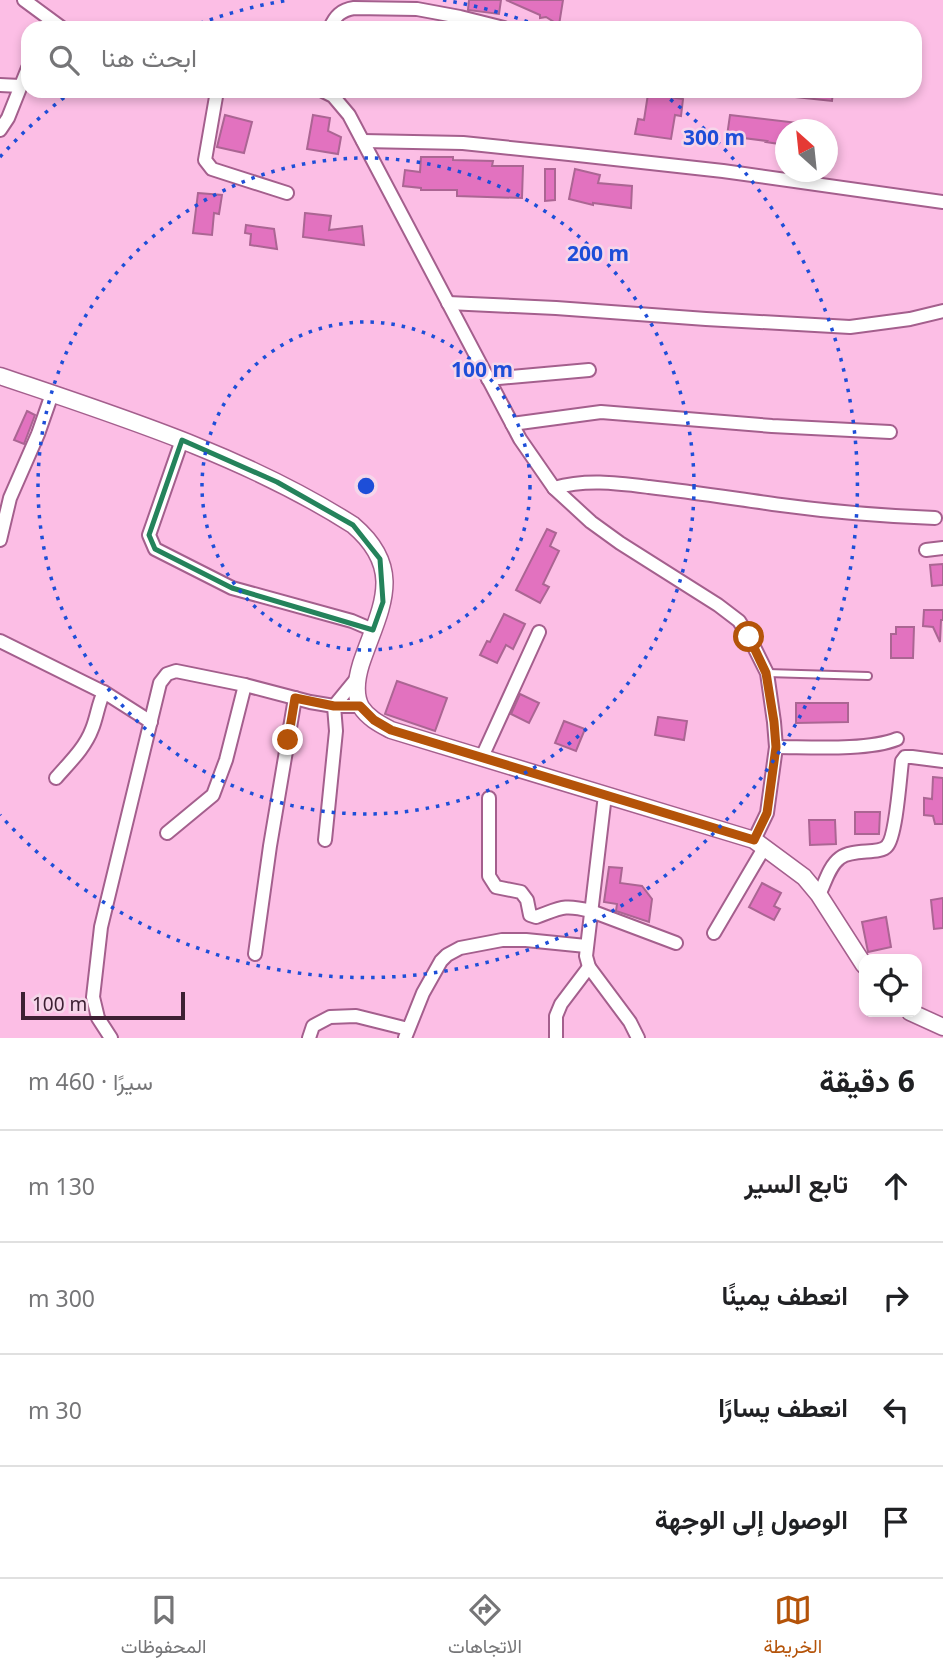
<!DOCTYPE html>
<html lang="ar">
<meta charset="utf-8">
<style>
:root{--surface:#fff;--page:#f6f6f6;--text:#202124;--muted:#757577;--line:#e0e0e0;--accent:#b45309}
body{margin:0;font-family:"Noto Sans",Vazirmatn,sans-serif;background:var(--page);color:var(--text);direction:rtl}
.controls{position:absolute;right:21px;bottom:21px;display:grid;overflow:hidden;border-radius:14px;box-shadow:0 4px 10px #0003}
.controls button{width:63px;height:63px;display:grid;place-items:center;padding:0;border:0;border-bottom:2px solid var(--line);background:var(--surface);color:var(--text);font:35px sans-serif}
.compass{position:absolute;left:775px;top:119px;width:63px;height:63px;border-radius:50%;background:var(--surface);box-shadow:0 4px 10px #0003;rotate:333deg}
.scale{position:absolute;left:21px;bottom:18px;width:164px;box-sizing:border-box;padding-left:7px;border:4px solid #3d2033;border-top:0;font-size:19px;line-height:24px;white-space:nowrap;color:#3d2033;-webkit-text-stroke:5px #f6d6ea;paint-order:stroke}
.stop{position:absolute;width:21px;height:21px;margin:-16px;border:5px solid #b45309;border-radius:50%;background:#fff}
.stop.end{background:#b45309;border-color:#fff;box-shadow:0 2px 7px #0008}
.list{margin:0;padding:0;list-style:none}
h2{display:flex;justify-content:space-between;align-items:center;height:91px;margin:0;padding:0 28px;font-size:30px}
h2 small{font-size:23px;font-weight:400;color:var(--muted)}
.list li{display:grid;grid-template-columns:46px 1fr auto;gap:21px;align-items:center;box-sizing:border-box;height:112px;padding:0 28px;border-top:2px solid var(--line)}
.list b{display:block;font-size:26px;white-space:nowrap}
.list em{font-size:23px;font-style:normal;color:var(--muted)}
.icon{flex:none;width:38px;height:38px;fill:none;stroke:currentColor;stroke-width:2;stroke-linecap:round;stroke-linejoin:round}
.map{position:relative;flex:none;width:943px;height:1038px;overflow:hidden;direction:ltr}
.search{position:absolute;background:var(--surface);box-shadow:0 4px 10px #0003;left:21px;right:21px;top:21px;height:77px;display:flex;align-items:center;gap:18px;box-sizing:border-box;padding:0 24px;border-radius:21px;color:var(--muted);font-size:26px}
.sheet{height:539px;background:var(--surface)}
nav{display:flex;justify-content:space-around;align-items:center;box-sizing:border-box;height:98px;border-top:2px solid var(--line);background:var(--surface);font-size:19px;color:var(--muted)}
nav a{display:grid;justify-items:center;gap:4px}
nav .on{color:var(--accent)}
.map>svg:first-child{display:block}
</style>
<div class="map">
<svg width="943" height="1038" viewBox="0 0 943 1038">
<rect width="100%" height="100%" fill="#fcbee5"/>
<g fill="#e272bf" stroke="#ab6593" stroke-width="2">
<path d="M469,0H501L499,14L468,10Z"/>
<path d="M506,0H563L559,25L546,17L540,18V15Z"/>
<path d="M797,91H833L832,101L796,97Z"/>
<path d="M648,94L683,99L681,116L675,115L671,139L635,134L638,119L644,120Z"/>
<path d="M225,115L252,122L244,153L217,147Z"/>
<path d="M313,115L330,118L328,131L341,137L338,154L307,149Z"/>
<path d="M730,115L807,124L806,130H786V145L766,142L767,141L727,136Z"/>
<path d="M421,157H453V160L493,161L492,166H523L522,198L457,196V190H421V188L403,186L405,170L420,172Z"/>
<path d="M545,169H555V200L545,201Z"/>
<path d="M575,169L600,175L598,183L632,186L631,208L593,203V205L569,199Z"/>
<path d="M198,193L222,195L219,214L214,213L212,235L193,233Z"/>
<path d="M305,213L331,216L329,230L362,226L364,245L303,237Z"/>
<path d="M246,225L274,229L277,249L250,245L251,234L245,233Z"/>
<path d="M27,411L35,415L24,444L14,440Z"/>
<path d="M547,529L556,533L550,546L559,551L543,584L549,587L540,603L516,590Z"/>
<path d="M943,564V585L932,586L930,565Z"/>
<path d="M924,610H943V620H941L940,642L933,627L923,626Z"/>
<path d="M504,614L525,624L513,649L506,645L497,663L480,655L487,641L490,642Z"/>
<path d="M896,627H914L913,658H891V634H896Z"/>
<path d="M397,681L447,698L435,731L385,714Z"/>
<path d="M520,694L539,703L529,723L511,714Z"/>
<path d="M796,703H848V722L796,723Z"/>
<path d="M658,717L687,721L684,740L655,735Z"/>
<path d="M564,721L585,729L576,751L555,743Z"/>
<path d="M933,777L943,778V824H935L933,816L924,815V798L932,799Z"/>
<path d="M855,812H880L879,834H855Z"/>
<path d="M809,820H835L836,844L810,845Z"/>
<path d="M609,867L622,868L620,883L642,886L652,899L649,922L616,911L617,904L604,902Z"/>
<path d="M762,883L781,893L774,906L780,909L774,920L749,907Z"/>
<path d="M943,898V928L934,929L931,900Z"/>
<path d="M886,917L891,947L868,952L862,922Z"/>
</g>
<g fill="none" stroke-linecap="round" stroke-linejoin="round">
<g stroke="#a45f8d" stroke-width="10">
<path id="lane" d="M767,673L868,676"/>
</g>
<g stroke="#a45f8d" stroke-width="16">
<g id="street">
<path d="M24,0L62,28"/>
<path d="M330,28C335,16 341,10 354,8L417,9L460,17L504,28"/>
<path d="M0,85L20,86"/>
<path d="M217,91L205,160L212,169L287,193"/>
<path d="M323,91L333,96L349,115L520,439L554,488L591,522L620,543L718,605L739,621L749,637L767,673L774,722L776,747L767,813L754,840"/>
<path d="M0,130L8,118L28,68"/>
<path d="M363,141L463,143L569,154L723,171L943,202"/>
<path d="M448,303L556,308L706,319L850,327L910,319L943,311"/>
<path d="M488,379L589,370"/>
<path d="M512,424L601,412L772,426L890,432"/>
<path d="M182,440L149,535L155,549L232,588L352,621L373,630"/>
<path d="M554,488C586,479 616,483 649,487C693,492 737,499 781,505C832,512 883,516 935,518"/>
<path d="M0,540L10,498L38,434L52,394"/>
<path d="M926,550L943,548"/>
<path d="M0,641L107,694L151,722"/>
<path d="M776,747C809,747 867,751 897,739"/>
<path d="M482,757L539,632"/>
<path d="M56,778C69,763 85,748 92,729C97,717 98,704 104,692"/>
<path d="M605,795L586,956L589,967L630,1022L638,1038"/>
<path d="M489,798V876L496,887L521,892L527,900L530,915L536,917C561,908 563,904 591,911L676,943"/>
<path d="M167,833L213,795L226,760L245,685"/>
<path d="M325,840L336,731L334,706L357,678"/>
<path d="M819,895C825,883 829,866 840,858C853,848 880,855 887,846C896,837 900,777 902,761L905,757H912L943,761"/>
<path d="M714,933L764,848"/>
<path d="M255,954L270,846L295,698"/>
<path d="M111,1038L98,1018L93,997L101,927L160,683L167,674L176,671L245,685L310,702L334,706H361"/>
<path d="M309,1038L313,1026L330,1017L356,1016L408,1029"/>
<path d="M405,1038L423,993L441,961L447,955L460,948L502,940H526L586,946"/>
<path d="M556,1038V1016L561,1004L589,967"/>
</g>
</g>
<g stroke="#a45f8d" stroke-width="19">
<g id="secondary">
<path d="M0,376C121,417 245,456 353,525C407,571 379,610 361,664C357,677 354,694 361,707C368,718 380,724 391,730L754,840L804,877L819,895L864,965"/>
<path d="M910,1012L943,1027"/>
</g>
</g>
<use href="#lane" stroke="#fff" stroke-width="6"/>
<use href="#street" stroke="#fff" stroke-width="12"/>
<use href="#secondary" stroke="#fff" stroke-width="16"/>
</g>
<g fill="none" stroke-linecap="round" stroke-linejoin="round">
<path stroke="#b45309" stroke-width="9" d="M288,740L295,698L334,706H360L374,720L391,730L754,840L767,813L776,747L774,722L766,673L749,637"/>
</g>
<path fill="none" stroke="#24835b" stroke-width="5" stroke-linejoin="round" d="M182,440L277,482L353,525L380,559L383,602L373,630L232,588L155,549L149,535Z"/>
<g fill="none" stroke="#1d4ed8" stroke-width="3.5" stroke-dasharray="3.5 7">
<circle cx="366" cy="486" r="164"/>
<circle cx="366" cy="486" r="328"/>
<path d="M0 157A492 492 0 0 1 70 93M190 27A492 492 0 0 1 289 0M443 0A492 492 0 0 1 542 27M662 93A492 492 0 1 1 0 815"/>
</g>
<circle cx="366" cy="486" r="10" fill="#1d4ed8" stroke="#f6d6ea" stroke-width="3.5"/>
<g font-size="21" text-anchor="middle" font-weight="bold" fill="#1d4ed8" stroke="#f6d6ea" stroke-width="5" stroke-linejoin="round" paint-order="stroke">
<text x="714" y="145">300 m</text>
<text x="598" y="261">200 m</text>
<text x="482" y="377">100 m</text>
</g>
</svg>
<div class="controls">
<button><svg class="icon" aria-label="locate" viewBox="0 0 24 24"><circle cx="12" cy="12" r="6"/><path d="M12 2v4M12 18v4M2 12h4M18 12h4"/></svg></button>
</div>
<svg class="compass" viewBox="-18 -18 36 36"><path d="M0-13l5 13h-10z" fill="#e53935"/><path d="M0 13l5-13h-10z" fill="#757577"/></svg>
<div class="scale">100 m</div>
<div class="stop" style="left:749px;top:637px"></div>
<div class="stop end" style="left:288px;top:740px"></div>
<div class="search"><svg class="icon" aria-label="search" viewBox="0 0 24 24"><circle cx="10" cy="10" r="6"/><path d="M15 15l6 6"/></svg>ابحث هنا</div>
</div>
<section class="sheet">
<h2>6 دقيقة<small>سيرًا · 460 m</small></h2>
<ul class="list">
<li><svg class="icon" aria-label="ahead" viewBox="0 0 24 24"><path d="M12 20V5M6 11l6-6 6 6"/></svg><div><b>تابع السير</b></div><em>130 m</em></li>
<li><svg class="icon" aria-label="right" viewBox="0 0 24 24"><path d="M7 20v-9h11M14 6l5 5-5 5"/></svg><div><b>انعطف يمينًا</b></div><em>300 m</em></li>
<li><svg class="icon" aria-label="left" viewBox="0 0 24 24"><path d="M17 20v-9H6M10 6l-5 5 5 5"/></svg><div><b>انعطف يسارًا</b></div><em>30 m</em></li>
<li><svg class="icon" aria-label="arrive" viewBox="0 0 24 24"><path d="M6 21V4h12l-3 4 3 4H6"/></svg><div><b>الوصول إلى الوجهة</b></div></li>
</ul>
</section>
<nav>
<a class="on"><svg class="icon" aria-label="map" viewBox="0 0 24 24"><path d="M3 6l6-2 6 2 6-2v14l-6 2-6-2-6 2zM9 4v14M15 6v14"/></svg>الخريطة</a>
<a><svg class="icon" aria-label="directions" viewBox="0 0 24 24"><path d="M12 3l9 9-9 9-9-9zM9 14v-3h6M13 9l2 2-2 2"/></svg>الاتجاهات</a>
<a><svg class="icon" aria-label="saved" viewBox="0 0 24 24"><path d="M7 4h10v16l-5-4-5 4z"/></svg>المحفوظات</a>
</nav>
